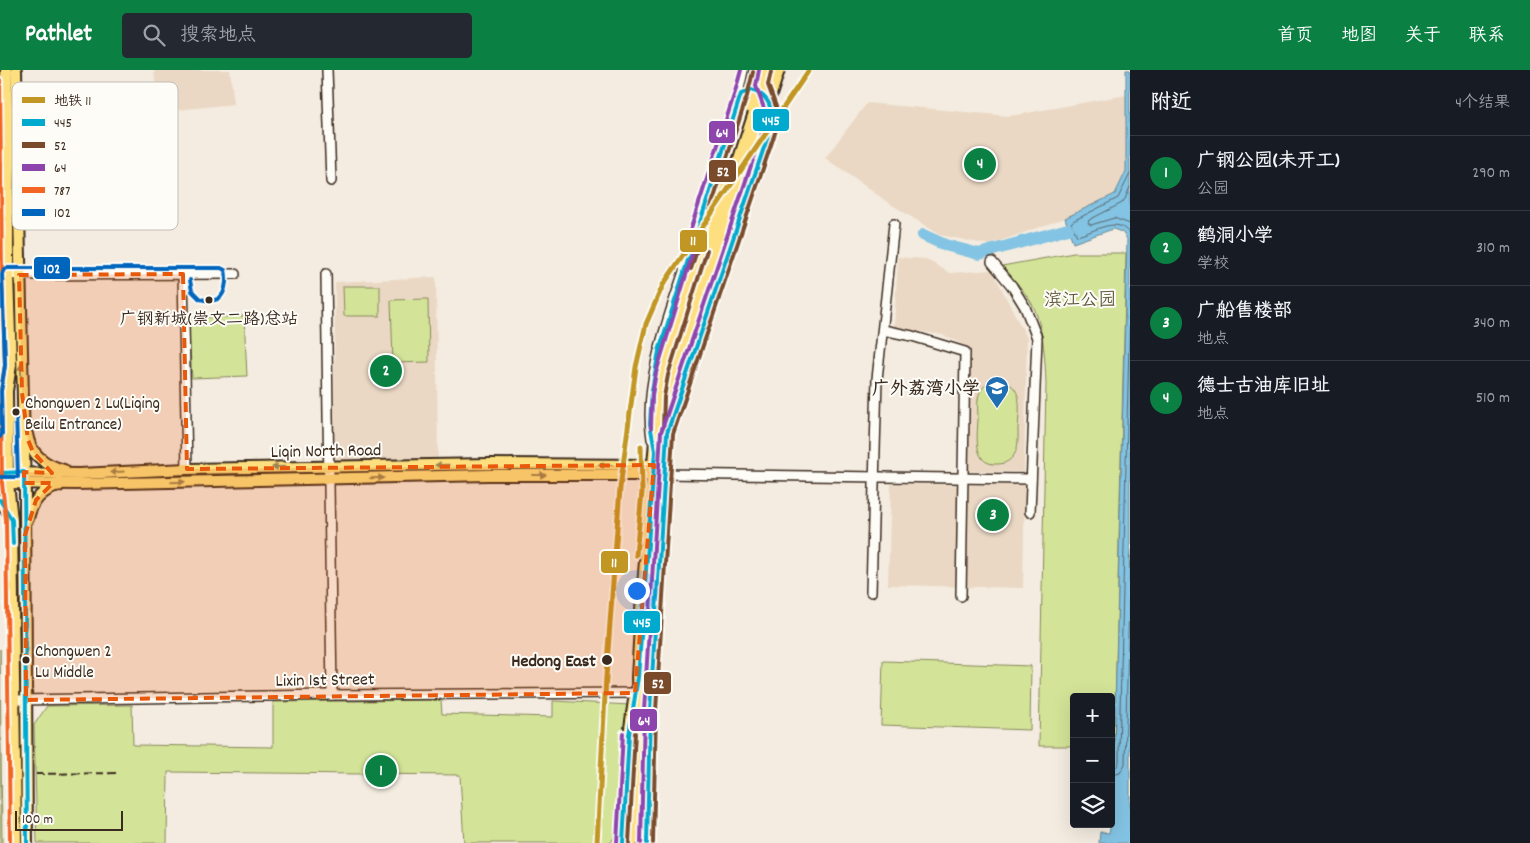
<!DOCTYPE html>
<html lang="zh">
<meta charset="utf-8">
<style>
:root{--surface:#171b24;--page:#242831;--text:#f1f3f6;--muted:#9ea1a6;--line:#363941;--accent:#0b8043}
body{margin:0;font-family:Dekko,"LXGW WenKai TC",sans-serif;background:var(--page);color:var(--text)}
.controls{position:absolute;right:15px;bottom:15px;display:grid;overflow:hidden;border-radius:5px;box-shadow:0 5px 20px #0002}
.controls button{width:45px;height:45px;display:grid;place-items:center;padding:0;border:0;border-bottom:1px solid var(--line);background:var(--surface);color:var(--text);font:25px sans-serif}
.scale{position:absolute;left:15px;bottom:12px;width:108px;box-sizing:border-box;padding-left:5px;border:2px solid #3b2a1e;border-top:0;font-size:14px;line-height:18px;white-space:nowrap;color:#3b2a1e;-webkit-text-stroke:4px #fdfcf7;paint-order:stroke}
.you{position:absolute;left:636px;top:520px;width:18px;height:18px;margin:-12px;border:4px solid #fff;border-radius:50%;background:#1a73e8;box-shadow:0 0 0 8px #1a73e833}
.badge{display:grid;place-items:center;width:32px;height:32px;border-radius:50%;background:var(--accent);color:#fff;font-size:16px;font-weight:700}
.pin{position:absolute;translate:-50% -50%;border:2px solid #fff;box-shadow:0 1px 5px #0006}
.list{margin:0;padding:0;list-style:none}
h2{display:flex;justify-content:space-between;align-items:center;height:65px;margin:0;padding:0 20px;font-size:21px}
h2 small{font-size:16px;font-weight:400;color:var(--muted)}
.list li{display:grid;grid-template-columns:32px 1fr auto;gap:15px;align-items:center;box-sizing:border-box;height:75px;padding:0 20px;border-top:1px solid var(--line)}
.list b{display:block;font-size:19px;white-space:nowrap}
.list p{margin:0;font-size:16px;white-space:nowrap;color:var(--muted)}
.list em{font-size:16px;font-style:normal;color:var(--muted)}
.icon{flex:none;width:28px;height:28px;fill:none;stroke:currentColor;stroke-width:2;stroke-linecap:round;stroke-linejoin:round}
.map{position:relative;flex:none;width:1130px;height:773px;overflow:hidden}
header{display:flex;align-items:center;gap:30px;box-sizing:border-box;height:70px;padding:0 25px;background:var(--accent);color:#fff}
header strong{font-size:24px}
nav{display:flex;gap:28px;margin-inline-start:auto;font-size:18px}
.search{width:350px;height:45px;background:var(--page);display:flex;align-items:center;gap:12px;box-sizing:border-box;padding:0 18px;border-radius:5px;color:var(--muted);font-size:19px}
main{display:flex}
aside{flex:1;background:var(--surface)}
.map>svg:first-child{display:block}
</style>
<header>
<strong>Pathlet</strong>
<div class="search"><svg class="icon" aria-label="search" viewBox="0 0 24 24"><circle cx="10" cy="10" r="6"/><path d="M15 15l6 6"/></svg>搜索地点</div>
<nav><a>首页</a><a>地图</a><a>关于</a><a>联系</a></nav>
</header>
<main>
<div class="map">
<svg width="1130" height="773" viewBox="0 0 1130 773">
<rect width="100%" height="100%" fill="#f4ece0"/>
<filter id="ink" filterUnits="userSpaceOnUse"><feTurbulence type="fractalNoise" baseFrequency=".02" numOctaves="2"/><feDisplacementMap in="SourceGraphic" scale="10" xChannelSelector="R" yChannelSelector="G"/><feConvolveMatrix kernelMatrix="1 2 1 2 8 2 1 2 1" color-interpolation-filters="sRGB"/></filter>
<g filter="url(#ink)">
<g fill="#ead8c4">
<path d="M154,0H230L234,34L158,42Z"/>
<path d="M1126,25V101L1115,124L1077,144L989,175L940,165L886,131L825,88L867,33L1010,46Z"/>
<path d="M898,187L926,189L950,203L992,200L1027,268L1024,402L968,401L970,278L943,265L894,258Z"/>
<path d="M436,207L438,391L334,392L335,212Z"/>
<path d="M891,414L1025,415L1023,518L888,515Z"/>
</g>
<g fill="#d3e498" stroke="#87875b">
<path d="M1074,183H1126L1114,677H1111V627H1074V676H1039L1046,314C1045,289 1044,264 1035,240C1028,224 1013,209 1002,196Z"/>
<path d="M343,216H380V246H344Z"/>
<path d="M428,229L429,292L393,293L391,230Z"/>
<path d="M244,246L247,306L192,308L188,248Z"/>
<path d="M997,311C1025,312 1019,339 1018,359C1018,367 1019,377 1014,385C1011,390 1005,394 998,394C973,396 977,367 978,350C978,341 976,328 981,320C985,314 991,312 997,311Z"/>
<path d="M0,579L2,773H0Z"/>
<path d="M883,591L1031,596L1030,660L881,655Z"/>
<path d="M441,630L442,644L553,647V631L630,635L619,756L611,773H464L460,705L168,702L167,773H37L34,655L47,636L132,635L133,675L273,677V632Z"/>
</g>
<path fill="#83c3e3" stroke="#668694" d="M1126,0H1130V773H1099L1100,762L1109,763L1111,754L1114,681L1127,169L1122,162L1113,159L1073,173L1065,148L1115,124L1126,101Z"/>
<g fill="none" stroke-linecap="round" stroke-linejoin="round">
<g stroke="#58676d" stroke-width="1">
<path d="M1130,104L1118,128L1073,151L1071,153L1077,166C1095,162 1118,144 1130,165"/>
<path d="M1130,117L1125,129L1122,133L1089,150L1088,153L1091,155L1114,148L1130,154"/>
<path d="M1111,699C1121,698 1119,689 1119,682L1130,232"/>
<path d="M1111,705L1120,703L1125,694L1130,486"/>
</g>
<path stroke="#83c3e3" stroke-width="12" d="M923,165L945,175L979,184L1068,159"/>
<g stroke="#3b2a1e" stroke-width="12">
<g id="minor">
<path d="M327,0L331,111"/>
<path d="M992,192L1012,216L1025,237L1037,268L1030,442"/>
<path d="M0,203L19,205L235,204"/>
<path d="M183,204L187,399"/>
<path d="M326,204L332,625"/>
<path d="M883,260L912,266L965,282L961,526"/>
<path d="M670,353L769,64L772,43L767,31"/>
<path d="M652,369C642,310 672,239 690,184C707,130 724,77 741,24L747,0"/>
<path d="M663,404L1031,409"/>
<path d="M871,522L877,309L894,154"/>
<path d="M19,630L332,625L635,623"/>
</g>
</g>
<g stroke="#3b2a1e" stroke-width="14">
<g id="major">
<path d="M6,0L8,76V204L11,295L7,321L8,413L12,450L16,773"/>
<path d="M16,0L25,424L27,773"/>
<path d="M27,364C30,384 45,395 64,400"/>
<path d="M0,403L79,404L187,399L490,394L654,395"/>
<path d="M0,413L76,414L489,405H653"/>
<path d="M0,430L9,445"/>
<path d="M28,449C31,433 42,419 59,416"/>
<path d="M623,773L629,665L634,630"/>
</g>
</g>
<g stroke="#3b2a1e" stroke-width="16">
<g id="highway">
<path d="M681,300L719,182"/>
<path d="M631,773L639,666L638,607L642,539L658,347C658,290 684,231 701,178"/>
<path d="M647,773L650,641L668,324L678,278L710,180"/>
</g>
</g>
<use href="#minor" stroke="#fdfcf7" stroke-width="9"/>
<use href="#major" stroke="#fddf80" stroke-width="10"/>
<use href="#highway" stroke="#fddf80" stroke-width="12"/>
<path stroke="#3b2a1e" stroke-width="2" stroke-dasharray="8 4" stroke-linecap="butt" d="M36,704L120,703"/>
<g stroke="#3b2a1e" stroke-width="16" stroke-linecap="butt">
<g id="highway-bridge">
<path d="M748,36L756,0"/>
<path d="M701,178L728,97"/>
<path d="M710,180L769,0"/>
<path d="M719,182L778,0"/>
</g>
</g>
<use href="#highway-bridge" stroke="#fddf80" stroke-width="12"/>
<g stroke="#fdfcf7" stroke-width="8">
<g id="bus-1">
<path d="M0,403L24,402L27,773"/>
<path d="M0,430L12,450L13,474"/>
<path d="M623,773L629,665L638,607L655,381L650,354L652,320L659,281L741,24L751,20C771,26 772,38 771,57L667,363L650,641L647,773"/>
</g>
</g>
<g stroke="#fdfcf7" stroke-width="8">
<g id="bus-2">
<path d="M691,199L747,26L753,2"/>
<path d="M663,358L664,327L668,305L707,180"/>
<path d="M629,773L635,663"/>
<path d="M653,773L656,641L673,364L776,60L778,42L768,15L771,2"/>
</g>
</g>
<g stroke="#fdfcf7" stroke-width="8">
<g id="bus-3">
<path d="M679,195L735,22L741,0"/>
<path d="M651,358L652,325L656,303L695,176"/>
<path d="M617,773L623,663"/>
<path d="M641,773L644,641L661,362L764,57L766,44L756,16L759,0"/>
</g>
</g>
<g stroke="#fdfcf7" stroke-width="8">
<path id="bus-4" d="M0,10L2,204L5,295L1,321L2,413L6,450L10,773"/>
</g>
<g stroke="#fdfcf7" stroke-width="8">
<g id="bus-5">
<path d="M190,210L192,221L200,229C216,233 224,230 226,212C226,208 226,204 225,200L221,198H197"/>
<path d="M0,367L2,364L1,321L5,295L2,204L4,199L8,198H195"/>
<path d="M0,407H18L16,342"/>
</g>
</g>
<use href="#bus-1" stroke="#00a9ce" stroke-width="4"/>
<use href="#bus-2" stroke="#7a4b2a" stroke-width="4"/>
<use href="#bus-3" stroke="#8e44ad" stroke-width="4"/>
<use href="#bus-4" stroke="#f26522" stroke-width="4"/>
<use href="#bus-5" stroke="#0065bd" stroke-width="4"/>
<g stroke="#fdfcf7" stroke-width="9">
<g id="metro-1">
<path d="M636,485L642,422L641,376"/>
<path d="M597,773L606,607L620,418L636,297L646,254L663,215L809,0"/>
</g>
</g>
<use href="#metro-1" stroke="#c19623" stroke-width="5"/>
</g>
<defs><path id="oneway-solid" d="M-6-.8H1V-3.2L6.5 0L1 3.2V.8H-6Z" transform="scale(1.25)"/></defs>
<g fill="#9c844f">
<use href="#oneway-solid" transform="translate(21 301) rotate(-91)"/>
<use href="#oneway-solid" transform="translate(442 395) rotate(179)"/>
<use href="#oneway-solid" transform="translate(605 395) rotate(-180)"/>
<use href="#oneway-solid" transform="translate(279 397) rotate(179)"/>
<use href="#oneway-solid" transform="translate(117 402) rotate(177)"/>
<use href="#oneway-solid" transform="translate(539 405)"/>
<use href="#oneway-solid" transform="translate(377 408) rotate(-1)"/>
<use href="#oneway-solid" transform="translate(178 412) rotate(-1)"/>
</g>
</g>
<path fill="#e8590c" fill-opacity="0.2" stroke="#e8590c" stroke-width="4" stroke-dasharray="10 6" stroke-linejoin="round" d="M183,204L187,399L654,395L635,623L26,630L25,465L36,430L53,413H24V402L52,403L33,382L28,370L22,323L19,205Z"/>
<defs>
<g id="school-pin" transform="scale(1.25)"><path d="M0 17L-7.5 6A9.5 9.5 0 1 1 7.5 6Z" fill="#1f6fb2" stroke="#fdfcf7"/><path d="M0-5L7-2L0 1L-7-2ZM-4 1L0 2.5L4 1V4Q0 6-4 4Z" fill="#fff"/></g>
</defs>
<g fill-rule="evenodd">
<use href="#school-pin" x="997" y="318"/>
</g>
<g fill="#3b2a1e" stroke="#fdfcf7" stroke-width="2">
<circle cx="209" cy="230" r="4.5"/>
<circle cx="16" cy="342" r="4.5"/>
<circle cx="26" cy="590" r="4.5"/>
<circle cx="607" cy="590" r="6"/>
</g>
<g text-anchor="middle" stroke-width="4" stroke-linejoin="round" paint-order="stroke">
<g font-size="17" fill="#3b2a1e" stroke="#fdfcf7" text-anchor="start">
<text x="209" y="254" text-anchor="middle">广钢新城(崇文二路)总站</text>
<text x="25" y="338">Chongwen 2 Lu(Liqing<tspan x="25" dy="21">Beilu Entrance)</tspan></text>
<text x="35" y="586">Chongwen 2<tspan x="35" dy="21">Lu Middle</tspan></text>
</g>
<g font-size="18" fill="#61583c" stroke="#fdfcf7">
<text x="1080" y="235">滨江公园</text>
</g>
<g font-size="18" font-weight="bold" fill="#3b2a1e" stroke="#fdfcf7" text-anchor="end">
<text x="980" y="324">广外荔湾小学</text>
</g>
<g font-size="18" fill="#3b2a1e" stroke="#fdfcf7">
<text transform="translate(326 380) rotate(-1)" y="6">Liqin North Road</text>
<text transform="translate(325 609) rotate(-1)" y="6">Lixin 1st Street</text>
</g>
<g font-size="18" font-weight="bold" fill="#3b2a1e" stroke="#fdfcf7" text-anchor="end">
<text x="596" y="596">Hedong East</text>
</g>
</g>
<rect x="12" y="12" width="166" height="148" rx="8" fill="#fdfcf7" stroke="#c3bdb6" stroke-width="1"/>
<rect x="22" y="27" width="23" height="6" fill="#c19623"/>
<rect x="22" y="49" width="23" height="7" fill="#00a9ce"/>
<rect x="22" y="72" width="23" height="6" fill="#7a4b2a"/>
<rect x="22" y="94" width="23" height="7" fill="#8e44ad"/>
<rect x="22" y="117" width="23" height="6" fill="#f26522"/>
<rect x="22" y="139" width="23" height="7" fill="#0065bd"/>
<g font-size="14" fill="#3b2a1e">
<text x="54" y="35">地铁 11</text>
<text x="54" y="57">445</text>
<text x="54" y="80">52</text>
<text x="54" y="102">64</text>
<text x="54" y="125">787</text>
<text x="54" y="147">102</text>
</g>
<g stroke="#fdfcf7" stroke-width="2">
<rect x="752" y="38" width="38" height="24" rx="5" fill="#00a9ce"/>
<rect x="708" y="50" width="28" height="24" rx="5" fill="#8e44ad"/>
<rect x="708" y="89" width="29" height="24" rx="5" fill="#7a4b2a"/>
<rect x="679" y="159" width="29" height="24" rx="5" fill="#c19623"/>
<rect x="33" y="186" width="38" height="24" rx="5" fill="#0065bd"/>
<rect x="600" y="480" width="29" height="24" rx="5" fill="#c19623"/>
<rect x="623" y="540" width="38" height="24" rx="5" fill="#00a9ce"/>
<rect x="643" y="601" width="29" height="24" rx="5" fill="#7a4b2a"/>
<rect x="629" y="638" width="29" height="24" rx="5" fill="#8e44ad"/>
</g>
<g font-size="14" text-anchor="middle" font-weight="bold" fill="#fff">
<text x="771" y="55">445</text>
<text x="722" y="67">64</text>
<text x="723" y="106">52</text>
<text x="693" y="175">11</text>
<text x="52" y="203">102</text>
<text x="614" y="497">11</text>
<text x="642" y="557">445</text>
<text x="658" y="618">52</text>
<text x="644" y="655">64</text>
</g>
</svg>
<div class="controls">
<button>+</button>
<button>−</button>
<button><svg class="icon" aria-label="layers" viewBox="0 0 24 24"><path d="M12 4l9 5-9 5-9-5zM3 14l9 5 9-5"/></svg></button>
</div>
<div class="scale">100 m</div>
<div class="you"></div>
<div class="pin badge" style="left:381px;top:701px">1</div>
<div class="pin badge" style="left:386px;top:301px">2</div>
<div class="pin badge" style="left:993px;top:445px">3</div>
<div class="pin badge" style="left:980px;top:94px">4</div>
</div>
<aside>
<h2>附近<small>4个结果</small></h2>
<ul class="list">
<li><span class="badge">1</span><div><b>广钢公园(未开工)</b><p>公园</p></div><em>290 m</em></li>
<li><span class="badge">2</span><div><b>鹤洞小学</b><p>学校</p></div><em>310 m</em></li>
<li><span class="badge">3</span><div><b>广船售楼部</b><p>地点</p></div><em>340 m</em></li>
<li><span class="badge">4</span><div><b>德士古油库旧址</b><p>地点</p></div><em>510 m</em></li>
</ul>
</aside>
</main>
